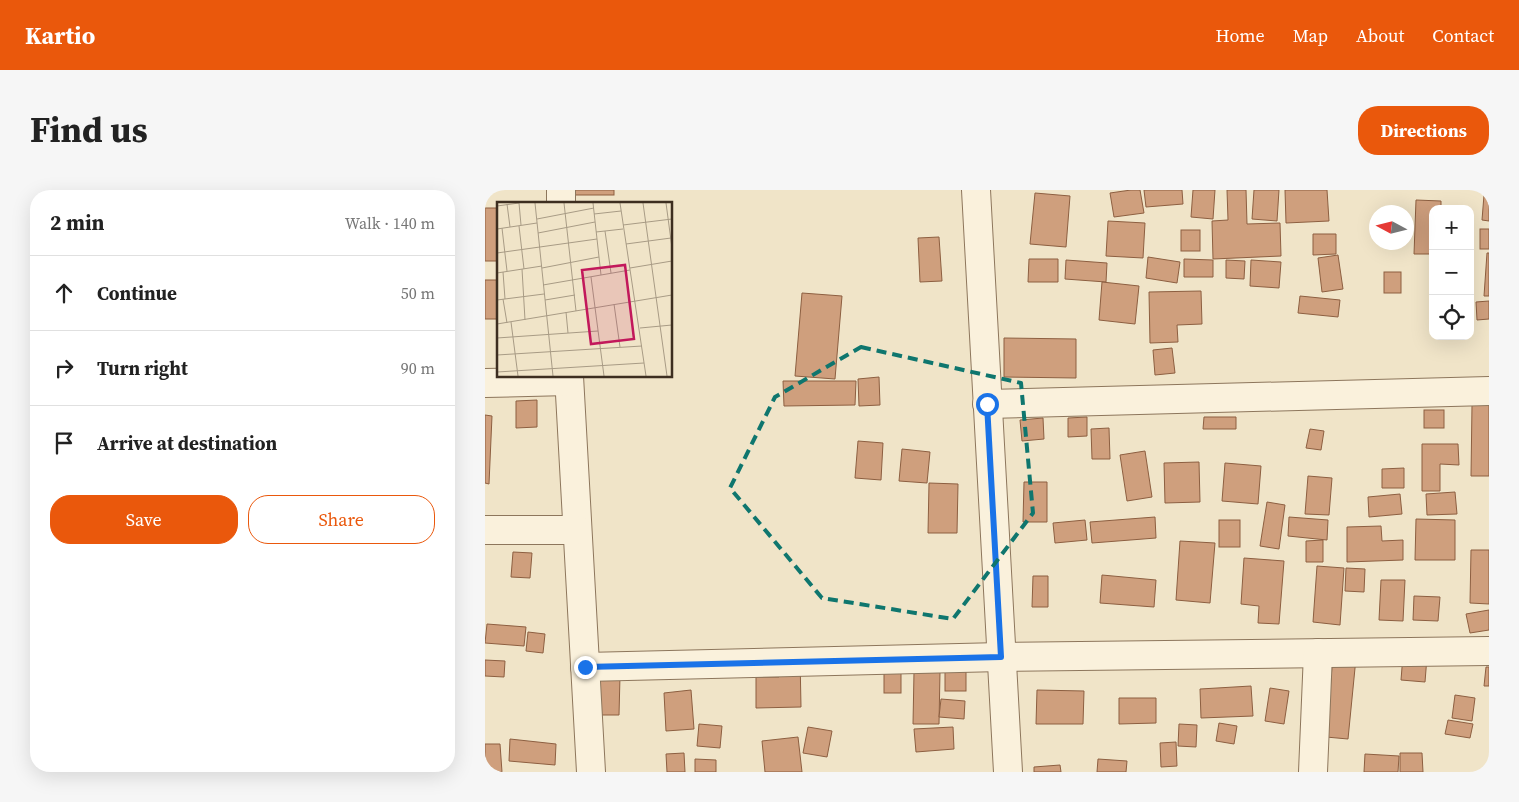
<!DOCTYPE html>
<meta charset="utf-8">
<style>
:root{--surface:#fff;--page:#f6f6f6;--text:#222;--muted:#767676;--line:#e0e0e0;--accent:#ea580c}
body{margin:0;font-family:"Source Serif 4",serif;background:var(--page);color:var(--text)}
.controls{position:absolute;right:15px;top:15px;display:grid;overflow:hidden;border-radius:10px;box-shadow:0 5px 20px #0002}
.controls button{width:45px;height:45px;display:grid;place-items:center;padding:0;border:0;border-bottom:1px solid var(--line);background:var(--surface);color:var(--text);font:25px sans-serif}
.compass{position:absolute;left:884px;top:15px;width:45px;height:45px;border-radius:50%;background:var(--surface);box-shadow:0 5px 20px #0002;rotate:277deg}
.stop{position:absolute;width:15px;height:15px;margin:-11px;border:4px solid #1a73e8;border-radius:50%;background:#fff}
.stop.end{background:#1a73e8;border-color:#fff;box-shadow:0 1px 5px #0008}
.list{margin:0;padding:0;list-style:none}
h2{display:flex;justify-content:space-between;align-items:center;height:65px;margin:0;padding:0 20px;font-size:21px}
h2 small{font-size:16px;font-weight:400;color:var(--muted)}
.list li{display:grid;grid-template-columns:32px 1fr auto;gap:15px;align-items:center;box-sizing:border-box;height:75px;padding:0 20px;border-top:1px solid var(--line)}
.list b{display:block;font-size:19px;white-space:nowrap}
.list em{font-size:16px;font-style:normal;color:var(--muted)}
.actions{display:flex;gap:10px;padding:15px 20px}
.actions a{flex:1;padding:11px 0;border:1px solid var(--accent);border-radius:20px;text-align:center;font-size:18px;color:var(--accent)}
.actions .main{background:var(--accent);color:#fff}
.icon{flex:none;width:28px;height:28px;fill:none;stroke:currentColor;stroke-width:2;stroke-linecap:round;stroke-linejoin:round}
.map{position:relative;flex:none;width:1004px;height:582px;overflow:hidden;border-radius:20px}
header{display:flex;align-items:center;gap:30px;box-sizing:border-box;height:70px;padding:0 25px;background:var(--accent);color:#fff}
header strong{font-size:24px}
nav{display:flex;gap:28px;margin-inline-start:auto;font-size:18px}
.intro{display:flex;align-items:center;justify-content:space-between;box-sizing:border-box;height:120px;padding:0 30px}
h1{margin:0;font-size:35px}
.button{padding:12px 22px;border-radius:20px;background:var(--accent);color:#fff;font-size:18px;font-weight:700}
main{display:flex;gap:30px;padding:0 30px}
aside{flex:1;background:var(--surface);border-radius:20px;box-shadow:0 5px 20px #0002}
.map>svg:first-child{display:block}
</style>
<header>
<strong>Kartio</strong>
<nav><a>Home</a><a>Map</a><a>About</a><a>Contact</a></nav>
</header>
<div class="intro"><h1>Find us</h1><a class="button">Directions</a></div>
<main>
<aside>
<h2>2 min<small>Walk · 140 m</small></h2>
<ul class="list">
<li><svg class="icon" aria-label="ahead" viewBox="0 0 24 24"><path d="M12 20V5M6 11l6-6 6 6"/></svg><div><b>Continue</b></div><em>50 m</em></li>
<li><svg class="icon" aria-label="right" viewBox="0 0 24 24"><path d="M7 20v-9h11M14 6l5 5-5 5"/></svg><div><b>Turn right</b></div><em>90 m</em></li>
<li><svg class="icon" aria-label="arrive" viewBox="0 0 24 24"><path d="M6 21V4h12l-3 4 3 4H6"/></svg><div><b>Arrive at destination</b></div></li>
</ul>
<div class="actions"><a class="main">Save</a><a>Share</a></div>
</aside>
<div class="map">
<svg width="1004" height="582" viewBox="0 0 1004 582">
<rect width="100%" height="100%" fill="#f0e4c8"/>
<g fill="#cf9f7d" stroke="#8d5f41">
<rect x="89" y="0" width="40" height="5"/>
<path d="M646,0H655L659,23L629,27L625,3Z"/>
<path d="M659,0H697L698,14L661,17Z"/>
<path d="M708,0H730L728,29L706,27Z"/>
<path d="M742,0H761L762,34L795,33L796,66L728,69L727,31L743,30Z"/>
<path d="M769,0H794L792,31L767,29Z"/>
<path d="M800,0H842L844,31L801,33Z"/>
<path d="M550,3L585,6L581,57L545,54Z"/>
<path d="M999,5L1004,6V31L997,30Z"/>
<path d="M931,10L956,11V19H948V64H929Z"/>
<rect x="0" y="18" width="14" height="53"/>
<path d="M623,31L660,33L658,68L621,66Z"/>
<rect x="995" y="39" width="9" height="20"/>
<rect x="696" y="40" width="19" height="21"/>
<path d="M828,44H851V64L828,65Z"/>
<path d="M454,47L457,91L435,92L433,48Z"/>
<path d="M1002,63H1004V106H999Z"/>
<path d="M853,65L858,99L837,102L833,68Z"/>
<path d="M663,67L695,72L692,93L661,88Z"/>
<path d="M544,69H573V92H543Z"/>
<path d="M699,69L728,70V87H699Z"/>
<path d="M581,70L622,73L621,92L580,89Z"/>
<path d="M741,70L760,71L759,89L741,88Z"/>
<path d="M766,70L796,72L794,98L765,96Z"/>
<rect x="899" y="82" width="17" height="21"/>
<rect x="0" y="90" width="14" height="39"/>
<path d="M617,92L654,96L650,134L614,130Z"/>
<path d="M716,101L717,134L692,135L693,152L665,153L664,102Z"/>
<path d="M317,103L357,106L350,189L310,186Z"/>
<path d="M815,106L855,110L853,127L813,123Z"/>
<path d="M1004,111V129L992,130L991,112Z"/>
<path d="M519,148L591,149V188L519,187Z"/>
<path d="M687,158L690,183L670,185L668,160Z"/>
<path d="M394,187L395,215L374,216L373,189Z"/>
<path d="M298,191H371L370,215L299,216Z"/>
<path d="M52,210V237L31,238V211Z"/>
<path d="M987,215H1004V286H986Z"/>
<rect x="939" y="220" width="20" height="18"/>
<path d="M0,225L7,226L4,294L0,293Z"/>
<path d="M602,227V246L583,247V228Z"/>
<path d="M719,227H751V239H718Z"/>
<path d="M558,228L559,249L537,251L535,230Z"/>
<path d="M624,238L625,269H607L606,239Z"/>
<path d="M825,239L839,241L836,260L821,258Z"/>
<path d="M373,251L398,253L396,290L370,288Z"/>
<path d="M937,254H973L974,275L955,274V301H937Z"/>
<path d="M417,259L445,262L442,293L414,291Z"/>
<path d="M660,261L667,307L642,311L635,265Z"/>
<path d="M714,272L715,312L680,313L679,273Z"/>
<path d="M740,273L776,276L773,314L737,311Z"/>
<path d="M919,278V298H897V279Z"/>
<path d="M823,286L847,288L844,325L820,324Z"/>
<path d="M539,292H562V332H538Z"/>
<path d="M444,293L473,294L472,343H443Z"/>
<path d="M970,302L972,324L942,325L941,304Z"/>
<path d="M915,304L917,324L884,327L883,307Z"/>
<path d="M782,312L800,315L794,359L775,356Z"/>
<path d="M670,327L671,348L607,353L605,332Z"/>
<path d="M804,327L843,330L842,350L803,346Z"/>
<path d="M931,329L970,330V370H930Z"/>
<path d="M600,330L602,350L570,353L568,333Z"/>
<rect x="734" y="330" width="21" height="27"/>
<path d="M896,336L897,351L918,350V370L862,372V337Z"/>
<path d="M838,350V372H821V351Z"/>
<path d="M695,351L730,353L725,413L691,410Z"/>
<path d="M986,360H1004V414L985,413Z"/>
<path d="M28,362L47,363L45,388L26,387Z"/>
<path d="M759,368L799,371L794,434L773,433L774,416L756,414Z"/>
<path d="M832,376L859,378L855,435L828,432Z"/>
<path d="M861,378L880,379L879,402L860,401Z"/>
<path d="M617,385L671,390L669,417L615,413Z"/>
<path d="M548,386H563V417H547Z"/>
<path d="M896,390H920L918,431L894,430Z"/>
<path d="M929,406L955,407L953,431L928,430Z"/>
<path d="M1004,420V440L985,443L981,424Z"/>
<path d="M2,434L41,437L39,456L0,453Z"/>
<path d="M43,442L60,444L58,463L41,461Z"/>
<path d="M848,465L871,468L863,549L841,547Z"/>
<path d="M918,465L942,467L940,492L916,490Z"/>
<path d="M315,467L316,517L271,518V487H294V468Z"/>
<path d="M0,470L20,471L19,487L0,486Z"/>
<rect x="460" y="473" width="21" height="28"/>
<path d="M1001,477H1004V496H999Z"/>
<path d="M429,482H455L454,534H428Z"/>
<rect x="399" y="483" width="17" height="20"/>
<path d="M115,485L135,486L134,525H114Z"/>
<path d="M766,496L768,526L716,528L715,499Z"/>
<path d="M785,498L804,501L799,534L780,531Z"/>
<path d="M206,500L209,539L181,541L179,503Z"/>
<path d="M552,500L599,501L598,534H551Z"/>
<path d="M970,505L990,508L987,531L967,528Z"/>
<path d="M634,508H671V533L634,534Z"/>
<path d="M456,509L480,511L479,529L454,527Z"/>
<path d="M963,530L988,534L985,548L960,544Z"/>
<path d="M734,533L752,536L749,554L731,551Z"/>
<path d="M214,534L237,536L235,558L212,556Z"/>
<path d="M694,534L712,535L711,557L693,556Z"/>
<path d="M323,537L347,541L342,567L318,563Z"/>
<path d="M468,537L469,559L431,562L429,539Z"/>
<path d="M313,547L317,582H280L277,551Z"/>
<path d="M25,549L71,554L70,575L24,571Z"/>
<path d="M691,552L692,576L676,577L675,553Z"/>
<path d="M0,554H15L17,582H0Z"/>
<path d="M199,563L200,582H182L181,564Z"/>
<path d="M915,563H937L938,582H915Z"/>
<path d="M880,564L914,566L913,582H879Z"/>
<path d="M210,569L231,570V582H210Z"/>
<path d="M613,569L642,571L641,582H612Z"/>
<path d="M575,575L576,582H549V577Z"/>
</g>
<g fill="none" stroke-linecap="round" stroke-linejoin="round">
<g stroke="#8d765c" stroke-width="30">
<g id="street">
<path d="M76,0V14"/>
<path d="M491,0L523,582"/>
<path d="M84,186L106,582"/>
<path d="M0,193L84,191"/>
<path d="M502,214L1004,201"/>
<path d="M0,340H92"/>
<path d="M100,477L516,467L1004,461"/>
<path d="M828,582L833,463"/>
</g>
</g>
<use href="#street" stroke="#faf1dc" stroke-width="28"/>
</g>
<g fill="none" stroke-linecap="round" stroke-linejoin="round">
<path stroke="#1a73e8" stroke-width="6" d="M100,477L516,467L502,214"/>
</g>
<path fill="none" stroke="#0f766e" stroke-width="4" stroke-dasharray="10 6" stroke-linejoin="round" d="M376,157L536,193L548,323L468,429L337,408L245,298L290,207Z"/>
<g transform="translate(12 12)">
<rect width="175" height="175" fill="#f0e4c8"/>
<path fill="none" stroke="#a89b85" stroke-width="1" d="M22,1L24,23M38,1L56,174M67,1L79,109M96,1L104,73M123,1L149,174M146,1L170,174M169,1L175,46M10,2L13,25M0,4L22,1M97,12L124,9M40,17L97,6M126,23L175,17M22,24L27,67M5,26L10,69M0,27L40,21M108,29L114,71M99,30L126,27M41,31L98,20M129,42L174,36M0,51L100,37M45,66L102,55M133,66L175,59M25,67L28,118M6,70L8,97M0,71L45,64M94,75L107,174M46,83L133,68M6,97L10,121M0,98L47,92M48,98L78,93M117,102L123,145M69,110L71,131M14,120L21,174M0,122L175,93M143,126L175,123M0,136L101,129M0,153L145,144M0,170L147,161"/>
<path fill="#c2185b" fill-opacity="0.15" stroke="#c2185b" stroke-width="2.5" d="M128,63L137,137L94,142L85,68Z"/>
<rect width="175" height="175" fill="none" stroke="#3d2e20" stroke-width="2.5"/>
</g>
</svg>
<div class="controls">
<button>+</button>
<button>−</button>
<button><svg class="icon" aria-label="locate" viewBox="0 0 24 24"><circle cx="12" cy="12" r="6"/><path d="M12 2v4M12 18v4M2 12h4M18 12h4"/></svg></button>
</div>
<svg class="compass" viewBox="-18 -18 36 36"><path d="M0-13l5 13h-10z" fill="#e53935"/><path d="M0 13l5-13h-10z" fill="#767676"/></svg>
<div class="stop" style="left:502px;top:214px"></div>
<div class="stop end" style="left:100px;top:477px"></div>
</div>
</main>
